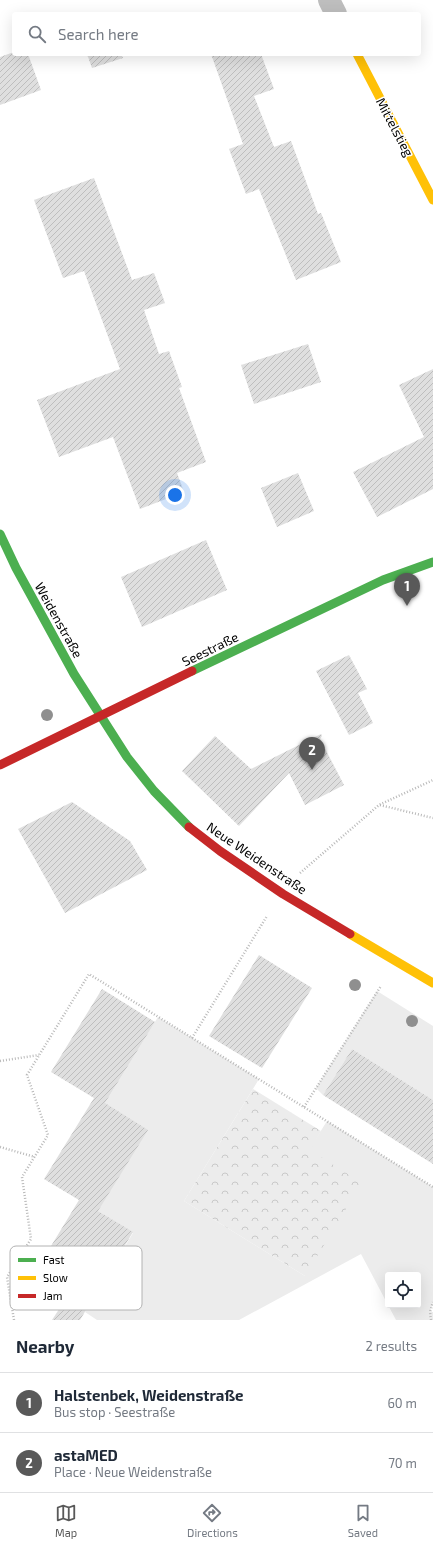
<!DOCTYPE html>
<meta charset="utf-8">
<style>
:root{--surface:#fff;--page:#f2f2f3;--text:#1f2937;--muted:#747a83;--line:#e0e1e3;--accent:#595959}
body{margin:0;font-family:"Exo 2",sans-serif;background:var(--page);color:var(--text)}
.controls{position:absolute;right:12px;bottom:12px;display:grid;overflow:hidden;border-radius:4px;box-shadow:0 4px 16px #0002}
.controls button{width:36px;height:36px;display:grid;place-items:center;padding:0;border:0;border-bottom:1px solid var(--line);background:var(--surface);color:var(--text);font:20px sans-serif}
.you{position:absolute;left:175px;top:495px;width:14px;height:14px;margin:-10px;border:3px solid #fff;border-radius:50%;background:#1a73e8;box-shadow:0 0 0 6px #1a73e833}
.badge{display:grid;place-items:center;width:26px;height:26px;border-radius:50%;background:var(--accent);color:#fff;font-size:13px;font-weight:700}
.pin{position:absolute;translate:-50% -33px;filter:drop-shadow(0 1px 2px #0008)}
.pin::after{content:'';position:absolute;top:21px;width:14px;height:12px;background:inherit;clip-path:polygon(0 0,100% 0,50% 100%)}
.list{margin:0;padding:0;list-style:none}
h2{display:flex;justify-content:space-between;align-items:center;height:52px;margin:0;padding:0 16px;font-size:17px}
h2 small{font-size:13px;font-weight:400;color:var(--muted)}
.list li{display:grid;grid-template-columns:26px 1fr auto;gap:12px;align-items:center;box-sizing:border-box;height:60px;padding:0 16px;border-top:1px solid var(--line)}
.list b{display:block;font-size:15px;white-space:nowrap}
.list p{margin:0;font-size:13px;white-space:nowrap;color:var(--muted)}
.list em{font-size:13px;font-style:normal;color:var(--muted)}
.icon{flex:none;width:22px;height:22px;fill:none;stroke:currentColor;stroke-width:2;stroke-linecap:round;stroke-linejoin:round}
.map{position:relative;flex:none;width:433px;height:1320px;overflow:hidden}
.search{position:absolute;background:var(--surface);box-shadow:0 4px 16px #0002;left:12px;right:12px;top:12px;height:44px;display:flex;align-items:center;gap:10px;box-sizing:border-box;padding:0 14px;border-radius:4px;color:var(--muted);font-size:15px}
.sheet{height:172px;background:var(--surface)}
nav{display:flex;justify-content:space-around;align-items:center;box-sizing:border-box;height:56px;border-top:1px solid var(--line);background:var(--surface);font-size:11px;color:var(--muted)}
nav a{display:grid;justify-items:center;gap:2px}
nav .on{color:var(--accent)}
.map>svg:first-child{display:block}
</style>
<div class="map">
<svg width="433" height="1320" viewBox="0 0 433 1320">
<defs>
<pattern id="forest-crowns" width="20" height="18" patternUnits="userSpaceOnUse"><rect width="20" height="18" fill="#ececec"/><path d="M2 6a3 3 0 1 1 6 0M12 15a3 3 0 1 1 6 0" fill="none" stroke="#c9c9c9"/></pattern>
<pattern id="building-hatch" width="6" height="6" patternUnits="userSpaceOnUse"><rect width="6" height="6" fill="#dfdfdf"/><path d="M-1 1l2-2M0 6l6-6M5 7l2-2" fill="none" stroke="#bebebe"/></pattern>
</defs>
<rect width="100%" height="100%" fill="#fff"/>
<g fill="#ececec" fill-rule="evenodd">
<path d="M377,991L433,1026V1100L352,1049L323,1095L316,1088Z"/>
<path d="M158,1017L259,1079L184,1201L305,1276L309,1150L327,1121L433,1187V1302L430,1312H433V1320H396L361,1254L239,1320H97L85,1312L133,1233L98,1211L105,1103ZM388,1275H418V1305H388Z"/>
</g>
<path fill="url(#forest-crowns)" d="M253,1089L321,1131L310,1150L362,1183L305,1276L184,1201Z"/>
<g fill="url(#building-hatch)">
<path d="M14,52V54H28L41,90L0,105V57Z"/>
<path d="M87,54H121L123,58L92,68Z"/>
<path d="M211,54H261L274,89L254,96L274,147L291,141L318,214L321,213L341,262L296,280L259,189L246,194L229,149L243,144Z"/>
<path d="M94,178L132,280L154,273L165,303L144,310L159,354L169,351L182,387L179,388L206,462L177,473L184,492L140,509L113,437L59,457L37,400L120,369L84,271L63,278L34,200Z"/>
<path d="M308,344L321,382L254,404L241,365Z"/>
<path d="M433,369V489L377,517L353,472L424,437L399,385Z"/>
<path d="M298,473L314,511L277,527L261,488Z"/>
<path d="M206,540L227,590L142,627L121,577Z"/>
<path d="M349,655L367,689L358,693L373,723L349,735L316,671Z"/>
<path d="M321,734L322,736L320,739L344,785L305,805L289,773L239,826L182,771L215,736L251,769Z"/>
<path d="M72,802L130,841L147,870L65,913L18,829Z"/>
<path d="M259,955L312,988L262,1068L209,1036Z"/>
<path d="M102,989L155,1022L105,1103L148,1130L98,1211L133,1232L80,1320H52L65,1300L31,1279L79,1200L44,1179L94,1098L51,1072Z"/>
<path d="M352,1049L433,1100V1164L323,1095Z"/>
</g>
<g fill="none" stroke-linecap="round" stroke-linejoin="round">
<g stroke="#b9b9b9" stroke-width="2.5" stroke-dasharray="1 2" stroke-linecap="butt">
<path d="M380,805L433,818"/>
<path d="M300,873L379,805L433,780"/>
<path d="M192,1038L267,916"/>
<path d="M0,1061L39,1055"/>
<path d="M304,1107L381,986"/>
<path d="M0,1147L35,1157"/>
<path d="M14,1320L7,1277L31,1239L22,1177L48,1135L27,1075L89,974L433,1187"/>
<path d="M431,1320L430,1312L433,1302"/>
</g>
<path stroke="#bebebe" stroke-width="22" d="M329,0L336,14"/>
<g stroke="#4caf50" stroke-width="9">
<path d="M0,534L16,568L74,674L127,757L154,791L189,827"/>
<path d="M192,671L383,580L433,562"/>
</g>
<g stroke="#ffc107" stroke-width="9">
<path d="M357,54L433,200"/>
<path d="M350,934L433,983"/>
</g>
<g stroke="#c62828" stroke-width="9">
<path d="M0,765L192,671"/>
<path d="M189,827L220,851L283,894L350,934"/>
</g>
</g>
<g fill="#8f8f8f">
<circle cx="47" cy="715" r="6"/>
<circle cx="355" cy="985" r="6"/>
<circle cx="412" cy="1021" r="6"/>
</g>
<g text-anchor="middle" stroke-width="3" stroke-linejoin="round" paint-order="stroke">
<g font-size="13" fill="#000" stroke="#fff">
<text transform="translate(395 127) rotate(62)" y="5">Mittelstieg</text>
<text transform="translate(59 620) rotate(61)" y="5">Weidenstraße</text>
<text transform="translate(210 649) rotate(-26)" y="5">Seestraße</text>
<text transform="translate(257 858) rotate(34)" y="5">Neue Weidenstraße</text>
</g>
</g>
<rect x="10" y="1246" width="132" height="64" rx="6" fill="#fff" stroke="#b2b2b2" stroke-width="1"/>
<rect x="18" y="1258" width="18" height="4" fill="#4caf50"/>
<rect x="18" y="1276" width="18" height="4" fill="#ffc107"/>
<rect x="18" y="1294" width="18" height="4" fill="#c62828"/>
<g font-size="11" fill="#000">
<text x="43" y="1264">Fast</text>
<text x="43" y="1282">Slow</text>
<text x="43" y="1300">Jam</text>
</g>
</svg>
<div class="controls">
<button><svg class="icon" aria-label="locate" viewBox="0 0 24 24"><circle cx="12" cy="12" r="6"/><path d="M12 2v4M12 18v4M2 12h4M18 12h4"/></svg></button>
</div>
<div class="you"></div>
<div class="pin badge" style="left:407px;top:606px">1</div>
<div class="pin badge" style="left:312px;top:770px">2</div>
<div class="search"><svg class="icon" aria-label="search" viewBox="0 0 24 24"><circle cx="10" cy="10" r="6"/><path d="M15 15l6 6"/></svg>Search here</div>
</div>
<section class="sheet">
<h2>Nearby<small>2 results</small></h2>
<ul class="list">
<li><span class="badge">1</span><div><b>Halstenbek, Weidenstraße</b><p>Bus stop · Seestraße</p></div><em>60 m</em></li>
<li><span class="badge">2</span><div><b>astaMED</b><p>Place · Neue Weidenstraße</p></div><em>70 m</em></li>
</ul>
</section>
<nav>
<a class="on"><svg class="icon" aria-label="map" viewBox="0 0 24 24"><path d="M3 6l6-2 6 2 6-2v14l-6 2-6-2-6 2zM9 4v14M15 6v14"/></svg>Map</a>
<a><svg class="icon" aria-label="directions" viewBox="0 0 24 24"><path d="M12 3l9 9-9 9-9-9zM9 14v-3h6M13 9l2 2-2 2"/></svg>Directions</a>
<a><svg class="icon" aria-label="saved" viewBox="0 0 24 24"><path d="M7 4h10v16l-5-4-5 4z"/></svg>Saved</a>
</nav>
